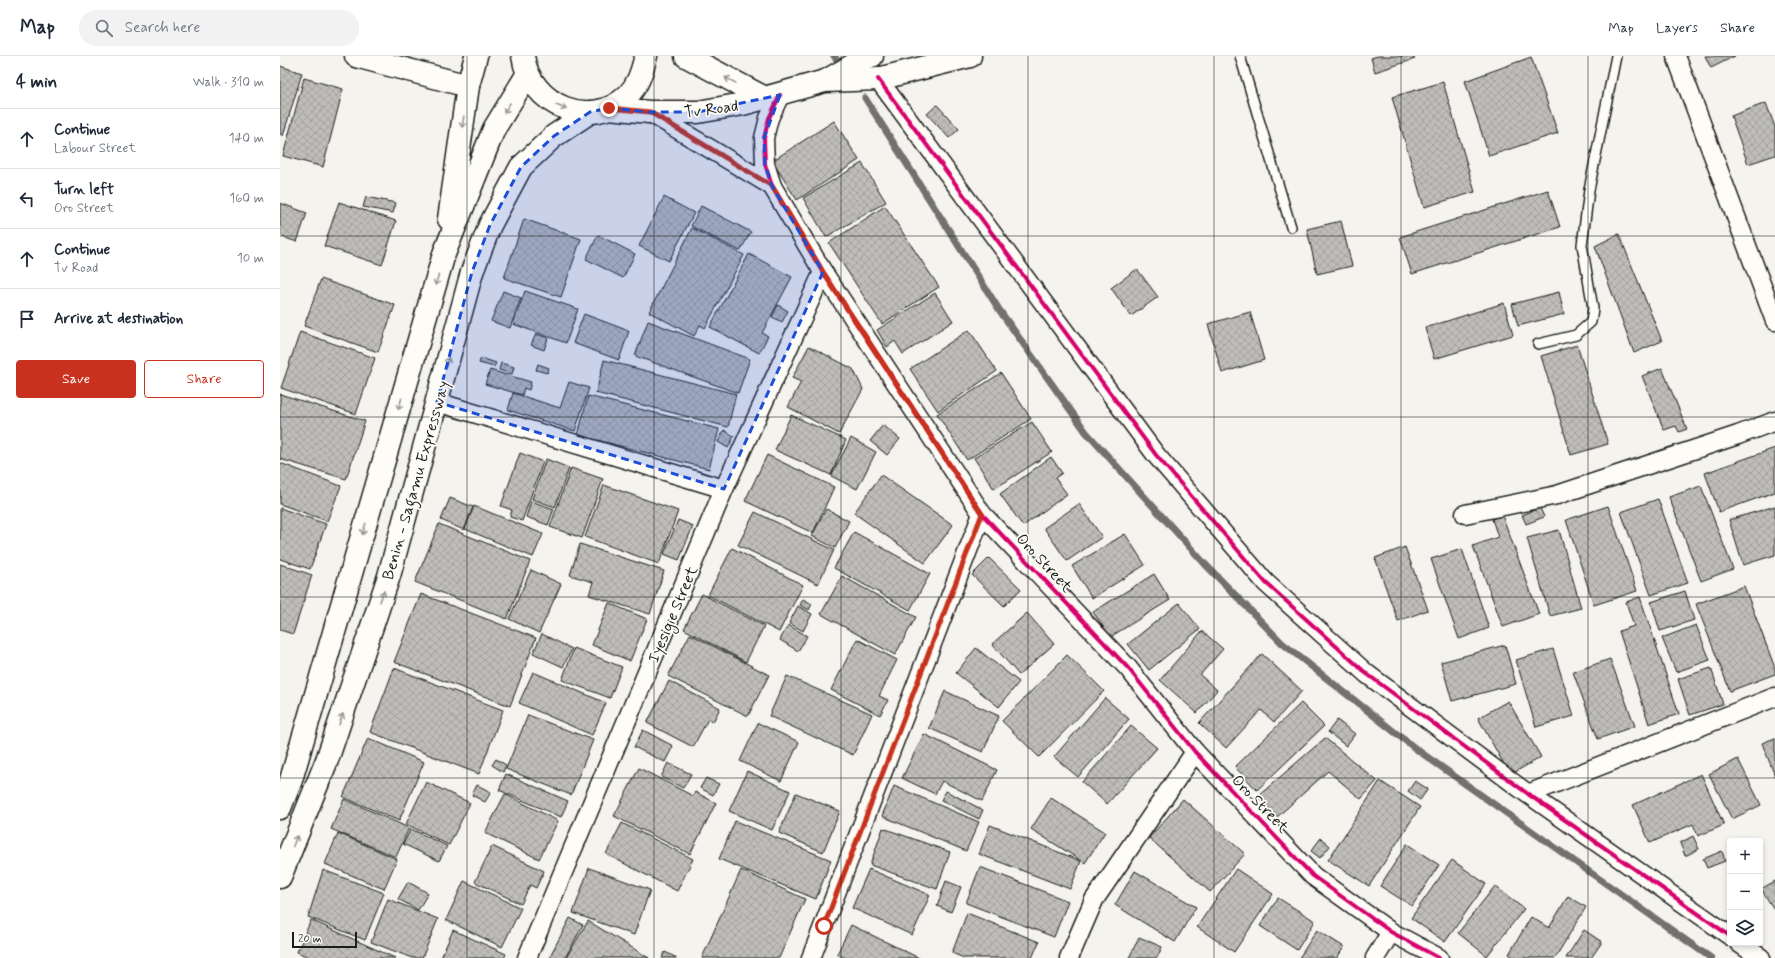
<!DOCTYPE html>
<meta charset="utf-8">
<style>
:root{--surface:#fff;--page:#f2f2f3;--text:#1f2937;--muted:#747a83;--line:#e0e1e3;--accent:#c8321e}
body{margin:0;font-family:Mynerve,sans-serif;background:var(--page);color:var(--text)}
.controls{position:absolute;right:12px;bottom:12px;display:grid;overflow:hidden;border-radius:4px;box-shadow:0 2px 6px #0003}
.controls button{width:36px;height:36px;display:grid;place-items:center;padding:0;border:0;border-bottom:1px solid var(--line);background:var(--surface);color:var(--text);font:20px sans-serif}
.scale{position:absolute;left:12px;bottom:10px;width:65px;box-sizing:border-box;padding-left:4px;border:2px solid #1c1c1c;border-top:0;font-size:11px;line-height:14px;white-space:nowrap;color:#1c1c1c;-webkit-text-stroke:3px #fdfcf7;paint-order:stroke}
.stop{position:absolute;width:12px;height:12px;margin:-9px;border:3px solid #c8321e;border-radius:50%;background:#fff}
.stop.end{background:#c8321e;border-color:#fff;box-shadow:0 1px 4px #0008}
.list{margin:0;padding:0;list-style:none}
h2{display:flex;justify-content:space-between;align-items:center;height:52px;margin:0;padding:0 16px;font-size:17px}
h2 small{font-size:13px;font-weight:400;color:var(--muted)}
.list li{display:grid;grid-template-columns:26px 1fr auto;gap:12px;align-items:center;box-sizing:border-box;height:60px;padding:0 16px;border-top:1px solid var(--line)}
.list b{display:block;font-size:15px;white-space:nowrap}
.list p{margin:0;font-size:13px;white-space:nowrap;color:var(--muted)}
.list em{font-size:13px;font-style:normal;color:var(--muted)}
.actions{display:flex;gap:8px;padding:12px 16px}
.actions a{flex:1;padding:9px 0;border:1px solid var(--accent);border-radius:4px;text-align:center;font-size:14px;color:var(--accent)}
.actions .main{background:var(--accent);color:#fff}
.icon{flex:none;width:22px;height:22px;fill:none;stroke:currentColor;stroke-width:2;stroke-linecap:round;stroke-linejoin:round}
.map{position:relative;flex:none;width:1495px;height:902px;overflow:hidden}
header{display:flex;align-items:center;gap:24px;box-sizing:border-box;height:56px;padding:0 20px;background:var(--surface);border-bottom:1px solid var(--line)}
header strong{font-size:19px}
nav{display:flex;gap:22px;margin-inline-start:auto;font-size:14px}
.search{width:280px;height:36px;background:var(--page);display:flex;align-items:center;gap:10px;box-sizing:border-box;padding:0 14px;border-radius:22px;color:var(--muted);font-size:15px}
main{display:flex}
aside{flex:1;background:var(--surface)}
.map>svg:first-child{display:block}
</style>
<header>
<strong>Map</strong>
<div class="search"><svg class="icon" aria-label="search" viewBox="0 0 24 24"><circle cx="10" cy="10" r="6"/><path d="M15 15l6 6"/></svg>Search here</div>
<nav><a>Map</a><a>Layers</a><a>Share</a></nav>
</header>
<main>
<aside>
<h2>4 min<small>Walk · 310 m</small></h2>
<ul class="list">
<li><svg class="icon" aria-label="ahead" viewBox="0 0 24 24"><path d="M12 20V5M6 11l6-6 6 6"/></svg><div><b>Continue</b><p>Labour Street</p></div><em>140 m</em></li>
<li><svg class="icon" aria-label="left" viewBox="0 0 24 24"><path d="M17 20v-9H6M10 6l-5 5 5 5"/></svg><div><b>Turn left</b><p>Oro Street</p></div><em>160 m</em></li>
<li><svg class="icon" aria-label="ahead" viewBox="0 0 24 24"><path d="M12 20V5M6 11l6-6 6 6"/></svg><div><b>Continue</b><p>Tv Road</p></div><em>10 m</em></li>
<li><svg class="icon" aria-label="arrive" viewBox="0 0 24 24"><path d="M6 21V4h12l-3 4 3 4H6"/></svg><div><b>Arrive at destination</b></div></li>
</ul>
<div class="actions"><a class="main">Save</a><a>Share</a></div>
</aside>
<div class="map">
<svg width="1495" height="902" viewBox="0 0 1495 902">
<defs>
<pattern id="building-cross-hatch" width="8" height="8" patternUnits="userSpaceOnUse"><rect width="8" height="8" fill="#bebdba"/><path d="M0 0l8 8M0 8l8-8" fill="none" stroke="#a3a29f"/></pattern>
</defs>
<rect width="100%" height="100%" fill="#f4f3ee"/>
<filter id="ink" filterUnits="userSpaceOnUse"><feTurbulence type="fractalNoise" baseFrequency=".025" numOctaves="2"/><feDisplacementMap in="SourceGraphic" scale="8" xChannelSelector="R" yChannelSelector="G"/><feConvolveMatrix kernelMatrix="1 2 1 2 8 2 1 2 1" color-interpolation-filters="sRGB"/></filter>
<g filter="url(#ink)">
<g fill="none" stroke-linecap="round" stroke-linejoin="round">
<g stroke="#72716f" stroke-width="7">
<path d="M554,0L560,8"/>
<path d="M585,42L720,255L806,376L925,508L1002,587L1136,693L1431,902"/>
</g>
</g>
<g fill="url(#building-cross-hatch)" stroke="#1c1c1c">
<path d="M1098,0H1131L1135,3L1095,16L1091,2Z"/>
<path d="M1425,0H1455L1431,12Z"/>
<path d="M1251,1L1278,77L1209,100L1185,25Z"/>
<path d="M0,10L22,17L3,80L0,78Z"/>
<path d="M24,22L63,33L43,111L3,100Z"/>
<path d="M1163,26L1195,136L1144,151L1112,41Z"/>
<path d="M1486,47L1495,71V99L1468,108L1451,60Z"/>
<path d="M657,49L679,73L669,82L647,58Z"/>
<path d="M554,65L579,104L517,144L492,105Z"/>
<path d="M582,107L606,146L546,181L523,142Z"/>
<path d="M1268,134L1280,171L1132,218L1120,181Z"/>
<path d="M86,141L116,147L113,157L83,151Z"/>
<path d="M384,141L414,157L389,205L359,190Z"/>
<path d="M59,146L116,165L102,209L44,190Z"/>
<path d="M0,147L27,157L17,186L0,180Z"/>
<path d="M421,150L471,176L460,195L411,170Z"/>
<path d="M605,150L659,231L602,268L549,187Z"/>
<path d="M244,163L301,183L281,241L224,222Z"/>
<path d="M1061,165L1072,210L1037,218L1027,173Z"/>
<path d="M412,172L464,199L425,272L420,269L414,280L369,256Z"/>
<path d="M1339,178L1382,285L1354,297L1315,190Z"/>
<path d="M318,179L355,198L343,222L306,203Z"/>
<path d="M469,198L512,221L482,277L488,280L479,297L430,271Z"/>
<path d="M857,213L878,241L851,260L831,232Z"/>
<path d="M41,223L115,249L98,296L24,270Z"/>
<path d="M223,235L241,242L230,272L211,265Z"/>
<path d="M245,235L298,253L286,287L233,268Z"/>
<path d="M1279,236L1284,258L1238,270L1232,248Z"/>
<path d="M655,237L673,265L623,298L615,285L607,291L597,274Z"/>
<path d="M1224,247L1233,279L1154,303L1145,272Z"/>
<path d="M498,249L508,255L502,266L492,261Z"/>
<path d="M970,256L984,304L942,317L928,268Z"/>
<path d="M304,258L349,275L339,304L293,287Z"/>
<path d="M368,265L470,303L458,337L355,300Z"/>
<path d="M689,274L717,315L658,355L630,313Z"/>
<path d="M20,276L95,302L76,358L1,332Z"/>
<path d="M256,278L268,282L264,294L251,289Z"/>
<path d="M1297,289L1328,388L1291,399L1261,300Z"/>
<path d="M529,290L573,313L583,333L559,378L508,351L521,326L512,322Z"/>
<path d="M201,302L216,307L214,311L199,307Z"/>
<path d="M324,304L456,338L448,371L316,337Z"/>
<path d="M221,307L234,311L232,318L219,314Z"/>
<path d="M258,308L269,312L267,317L256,314Z"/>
<path d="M1382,312L1407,373L1399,376L1396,370L1384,374L1362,320Z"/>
<path d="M210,314L251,326L249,334L244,332L242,339L205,328Z"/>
<path d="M721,317L751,363L687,404L657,358Z"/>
<path d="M289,326L309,332L295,375L228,354L233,337L280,352Z"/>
<path d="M0,338L85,365L66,423L0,403Z"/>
<path d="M308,340L439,373L429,413L298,379Z"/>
<path d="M511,359L566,384L551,419L495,394Z"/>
<path d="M752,366L772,396L714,433L694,402Z"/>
<path d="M603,369L620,383L607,399L590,385Z"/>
<path d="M444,374L454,380L448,392L438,386Z"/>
<path d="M571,382L596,396L577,433L551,420Z"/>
<path d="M1495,392V436L1439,456L1425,417Z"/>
<path d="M240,397L263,406L242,465L230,461L232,454L221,450Z"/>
<path d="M487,399L554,431L533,477L465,445Z"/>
<path d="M771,401L782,417L775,422L787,438L743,470L720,438Z"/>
<path d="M266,403L289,412L275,451L252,443Z"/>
<path d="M0,407L61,430L47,465L0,448Z"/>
<path d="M291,412L323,423L302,482L270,471Z"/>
<path d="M601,419L673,469L645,507L574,457Z"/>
<path d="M324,429L398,455L379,508L305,481Z"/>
<path d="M1421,430L1453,513L1421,525L1389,441Z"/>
<path d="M170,442L193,451L184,474L161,464Z"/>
<path d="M1378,443L1408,527L1371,539L1341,456Z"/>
<path d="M251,445L274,453L268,469L246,461Z"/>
<path d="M799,448L822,481L787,505L764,472Z"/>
<path d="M194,450L263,478L253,501L185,473Z"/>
<path d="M1328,450L1357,535L1314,549L1286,464Z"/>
<path d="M1495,450V499L1463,509L1449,464Z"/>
<path d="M0,452L46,468L30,513L0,503Z"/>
<path d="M1260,452L1264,461L1246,468L1242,459Z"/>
<path d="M546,453L569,465L555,492L532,480Z"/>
<path d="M475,456L554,494L538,528L458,489Z"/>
<path d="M1222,459L1259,558L1223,571L1193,490L1218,481L1212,463Z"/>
<path d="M398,464L413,470L399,504L384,498Z"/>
<path d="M159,468L250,505L227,563L135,526Z"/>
<path d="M1279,474L1301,552L1270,560L1247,482Z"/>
<path d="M574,476L650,518L630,554L554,512Z"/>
<path d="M845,478L865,509L812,542L792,510Z"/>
<path d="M300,488L384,515L370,558L309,539L313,526L290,519Z"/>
<path d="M1125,491L1148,554L1118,565L1095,502Z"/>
<path d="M452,492L523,529L499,576L428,539Z"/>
<path d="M1182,493L1209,572L1179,583L1151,503Z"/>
<path d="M709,502L741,533L724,550L692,519Z"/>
<path d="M0,508L32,519L13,578L0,574Z"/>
<path d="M251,514L281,528L259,577L229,563Z"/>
<path d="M874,518L890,544L830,581L813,556Z"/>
<path d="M562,520L636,561L615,599L541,558Z"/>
<path d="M1464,530L1495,612V618L1450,635L1416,548Z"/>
<path d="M1405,535L1414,564L1380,575L1371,546Z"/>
<path d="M141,538L256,582L230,650L114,606Z"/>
<path d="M422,538L484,570L466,606L404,573Z"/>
<path d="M1360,541L1399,658L1369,668L1339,575L1354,570L1346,546Z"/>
<path d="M523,543L532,548L529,554L520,549Z"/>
<path d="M329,547L367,563L350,605L312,589Z"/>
<path d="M899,547L920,573L869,614L848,588Z"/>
<path d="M518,550L532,558L523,575L509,567Z"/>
<path d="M747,557L774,588L739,619L712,588Z"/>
<path d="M508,569L527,580L518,595L500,584Z"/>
<path d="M1416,569L1430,604L1396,616L1382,582Z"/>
<path d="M922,575L943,593L920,619L937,634L917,657L880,624Z"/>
<path d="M262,578L292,593L283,611L253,597Z"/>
<path d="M410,578L489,619L468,660L388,620Z"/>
<path d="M577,583L617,604L599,640L608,644L600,659L551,634Z"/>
<path d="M1225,589L1236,628L1172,645L1161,606Z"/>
<path d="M294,592L342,611L330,642L282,624Z"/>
<path d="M696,592L739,626L719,651L676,617Z"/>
<path d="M1273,593L1294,660L1256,671L1236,604Z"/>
<path d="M982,598L1022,635L994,666L981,654L946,692L919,667Z"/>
<path d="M787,599L824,635L759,701L722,665Z"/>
<path d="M1330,603L1355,670L1318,683L1293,616Z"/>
<path d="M114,612L223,654L199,718L90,676Z"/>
<path d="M1431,612L1443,648L1410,659L1398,623Z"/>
<path d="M253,616L326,647L312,679L239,647Z"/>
<path d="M507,620L592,658L573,699L489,660Z"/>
<path d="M389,625L440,652L433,666L428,663L413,691L367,667Z"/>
<path d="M665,635L719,660L703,696L649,672Z"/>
<path d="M825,642L849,663L798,721L774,701Z"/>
<path d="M1228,645L1261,701L1230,719L1198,662Z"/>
<path d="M1021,647L1044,670L977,734L955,711Z"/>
<path d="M248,659L313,684L291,739L226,713Z"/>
<path d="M1057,664L1075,678L1066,690L1048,676Z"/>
<path d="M478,667L519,686L501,725L460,705Z"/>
<path d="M851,670L877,692L827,748L802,726Z"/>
<path d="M363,674L393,690L385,706L354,691Z"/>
<path d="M644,678L717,714L702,745L662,725L655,738L622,722Z"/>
<path d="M88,682L144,706L119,765L63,741Z"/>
<path d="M1045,682L1097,725L1081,743L1048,715L997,761L977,741Z"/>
<path d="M1495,682V720L1482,687Z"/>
<path d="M216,703L226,709L223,716L212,709Z"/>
<path d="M1458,703L1481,749L1452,763L1429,718Z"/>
<path d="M388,707L411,718L403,732L381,721Z"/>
<path d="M359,712L413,740L415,736L436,747L410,798L334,760Z"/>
<path d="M467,715L510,735L492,774L449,755Z"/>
<path d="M226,718L288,745L281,761L219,734Z"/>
<path d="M1421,718L1444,769L1418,780L1413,768L1370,787L1353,749Z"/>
<path d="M426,722L439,728L433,739L420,732Z"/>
<path d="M1100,725L1140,751L1089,830L1048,804Z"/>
<path d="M1135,725L1148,733L1140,744L1128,735Z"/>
<path d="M146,726L190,747L169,789L126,768Z"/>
<path d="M197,729L211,736L205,746L192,739Z"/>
<path d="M614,730L699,766L686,795L602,760Z"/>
<path d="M666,735L703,754L699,763L661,744Z"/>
<path d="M516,737L560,755L543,796L499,777Z"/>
<path d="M225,738L278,765L259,803L205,777Z"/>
<path d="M771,742L825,776L805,807L751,773Z"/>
<path d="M64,743L129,772L116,801L51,773Z"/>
<path d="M903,743L965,798L930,836L869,782Z"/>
<path d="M455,765L551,804L536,843L439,803Z"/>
<path d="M342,767L413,803L397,835L326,798Z"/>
<path d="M710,769L801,805L790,833L699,798Z"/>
<path d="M603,772L670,796L657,833L590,809Z"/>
<path d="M131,773L167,790L159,805L123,788Z"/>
<path d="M58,777L117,803L104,833L45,808Z"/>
<path d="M1413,780L1419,793L1405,800L1400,787Z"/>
<path d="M1041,782L1050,790L1040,802L1031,795Z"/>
<path d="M1127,788L1159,809L1132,850L1100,830Z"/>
<path d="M212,790L264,815L256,832L250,829L241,848L195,826Z"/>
<path d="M1442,795L1445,805L1427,812L1423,803Z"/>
<path d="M1172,804L1206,828L1165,886L1131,862Z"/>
<path d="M700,811L788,845L774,881L686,847Z"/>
<path d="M309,812L370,834L354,879L293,857Z"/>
<path d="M589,813L650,839L632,879L572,852Z"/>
<path d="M956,813L993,838L954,896L917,871Z"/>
<path d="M43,814L104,837L85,884L28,861Z"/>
<path d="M461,814L525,843L499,902H422Z"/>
<path d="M855,815L916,851L895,886L835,849Z"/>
<path d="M184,825L241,852L222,891L166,864Z"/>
<path d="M666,825L681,831L671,856L657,850Z"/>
<path d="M1495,825V855L1481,833Z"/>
<path d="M128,826L148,837L138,854L118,843Z"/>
<path d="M1215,830L1244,853L1207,900L1178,877Z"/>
<path d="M1288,840L1306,851L1275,902H1235L1229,898L1251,861L1269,872Z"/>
<path d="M998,842L1035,865L1017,894L980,870Z"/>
<path d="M108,843L158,863L142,902H132L91,886Z"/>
<path d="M687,857L759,886L752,902H684L672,897Z"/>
<path d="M290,862L303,869L285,902H274L270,900Z"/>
<path d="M31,864L115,902H31L17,896Z"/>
<path d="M308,865L369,902H286Z"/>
<path d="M571,869L639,902H565L557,898Z"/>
<path d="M173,874L226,898L224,902H161Z"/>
<path d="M1037,874L1064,891L1057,902H1019Z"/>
<path d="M1304,874L1322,886L1311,902H1286Z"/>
<path d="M859,881L882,891L877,902H849Z"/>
<path d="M385,896L397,902H382Z"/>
</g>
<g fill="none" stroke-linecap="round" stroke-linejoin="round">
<g stroke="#1c1c1c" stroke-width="12">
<g id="lane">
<path d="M960,0L1011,171"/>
<path d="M1258,288L1296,279L1311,266L1313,252L1302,189L1309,134L1336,0"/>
</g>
</g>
<g stroke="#1c1c1c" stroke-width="21">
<g id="street">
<path d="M1396,0L1495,265"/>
<path d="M598,23L876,399L986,527L1087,618L1248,738L1450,880"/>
<path d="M500,39L489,62L484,82L485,108L492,130L543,216L702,458L848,612L915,696L1033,820L1111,876L1159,902"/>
<path d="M369,56L492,130"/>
<path d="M157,346L444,433"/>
<path d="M1185,458L1277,439L1458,379L1495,365"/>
<path d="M1248,738L1495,641"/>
<path d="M1459,887L1481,902"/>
<path d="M247,902L444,433L543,216"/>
<path d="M531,902L702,458"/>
<path d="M789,902L814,844L915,696"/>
<path d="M1095,902L1111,876"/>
</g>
</g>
<g stroke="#1c1c1c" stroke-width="25">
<g id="secondary">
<path d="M76,0L188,30"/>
<path d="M406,0L485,42"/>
<path d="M549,23L587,1L592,0"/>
<path d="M329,52L369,56H418L463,48L545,25L598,23L690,0"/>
</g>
</g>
<g stroke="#1c1c1c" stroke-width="25">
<g id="highway">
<path d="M243,0C250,49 311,76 348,39C359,28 362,14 366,0"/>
<path d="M169,163L188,30L196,0"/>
<path d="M0,752L11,724L164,198L214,73L247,19"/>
<path d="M0,821L47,704L109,520L192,216L210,169L241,111L274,80L310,56"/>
</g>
</g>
<use href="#lane" stroke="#fdfcf7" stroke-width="9"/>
<use href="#street" stroke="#fdfcf7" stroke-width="18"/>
<use href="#secondary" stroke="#fdfcf7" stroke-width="22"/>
<use href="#highway" stroke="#fdfcf7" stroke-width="22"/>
<g stroke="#fdfcf7" stroke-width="6">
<g id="cycleway">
<path d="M598,23L876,399L986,527L1087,618L1248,738L1450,880"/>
<path d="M500,39L489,62L484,82L485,108L492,130L543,216L702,458L848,612L915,696L1033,820L1111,876L1159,902"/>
</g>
</g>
<use href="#cycleway" stroke="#d6006c" stroke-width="4"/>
</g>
<defs><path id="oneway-shaft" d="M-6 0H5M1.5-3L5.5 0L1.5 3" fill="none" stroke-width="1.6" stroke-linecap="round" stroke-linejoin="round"/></defs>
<g stroke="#989794">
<use href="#oneway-shaft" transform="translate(450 24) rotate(-152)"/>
<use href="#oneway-shaft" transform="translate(281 51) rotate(23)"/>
<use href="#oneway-shaft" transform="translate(227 52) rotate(122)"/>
<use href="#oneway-shaft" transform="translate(183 66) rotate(98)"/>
<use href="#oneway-shaft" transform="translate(157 224) rotate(106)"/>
<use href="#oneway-shaft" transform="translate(167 307) rotate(-75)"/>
<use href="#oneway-shaft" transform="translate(120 348) rotate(106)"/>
<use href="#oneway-shaft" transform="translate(84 473) rotate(106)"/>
<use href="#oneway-shaft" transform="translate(102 540) rotate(-71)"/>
<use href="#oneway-shaft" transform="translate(61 663) rotate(-71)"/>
<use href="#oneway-shaft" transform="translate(15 785) rotate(-68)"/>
</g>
</g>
<g fill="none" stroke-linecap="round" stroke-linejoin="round" filter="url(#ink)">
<path stroke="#c8321e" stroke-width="5" d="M329,52L370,56L492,130L543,216L702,458L544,870"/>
</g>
<path fill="#1d4ed8" fill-opacity="0.2" stroke="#1d4ed8" stroke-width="3" stroke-dasharray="8 5" stroke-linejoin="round" d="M500,39L484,82L485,108L492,130L543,216L444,433L157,346L192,216L210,169L241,111L274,80L310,56L329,52L369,56H418Z"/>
<path fill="none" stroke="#1c1c1c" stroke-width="1" stroke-opacity="0.55" d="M187,0V902M374,0V902M561,0V902M748,0V902M934,0V902M1121,0V902M1308,0V902M0,180H1495M0,361H1495M0,541H1495M0,722H1495"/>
<g text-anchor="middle" stroke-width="3.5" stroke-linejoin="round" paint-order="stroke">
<g font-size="16" fill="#1c1c1c" stroke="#fdfcf7">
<text transform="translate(431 52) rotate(-7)" y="6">Tv Road</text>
<text transform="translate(135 424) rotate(-74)" y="6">Benin - Sagamu Expressway</text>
<text transform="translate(765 506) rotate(47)" y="6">Oro Street</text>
<text transform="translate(392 558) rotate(-67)" y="6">Iyesigie Street</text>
<text transform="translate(981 747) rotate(46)" y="6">Oro Street</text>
</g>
</g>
</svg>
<div class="controls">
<button>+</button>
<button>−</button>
<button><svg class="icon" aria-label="layers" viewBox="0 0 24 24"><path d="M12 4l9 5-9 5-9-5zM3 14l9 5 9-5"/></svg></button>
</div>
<div class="scale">20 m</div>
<div class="stop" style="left:544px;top:870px"></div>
<div class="stop end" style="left:329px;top:52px"></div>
</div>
</main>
